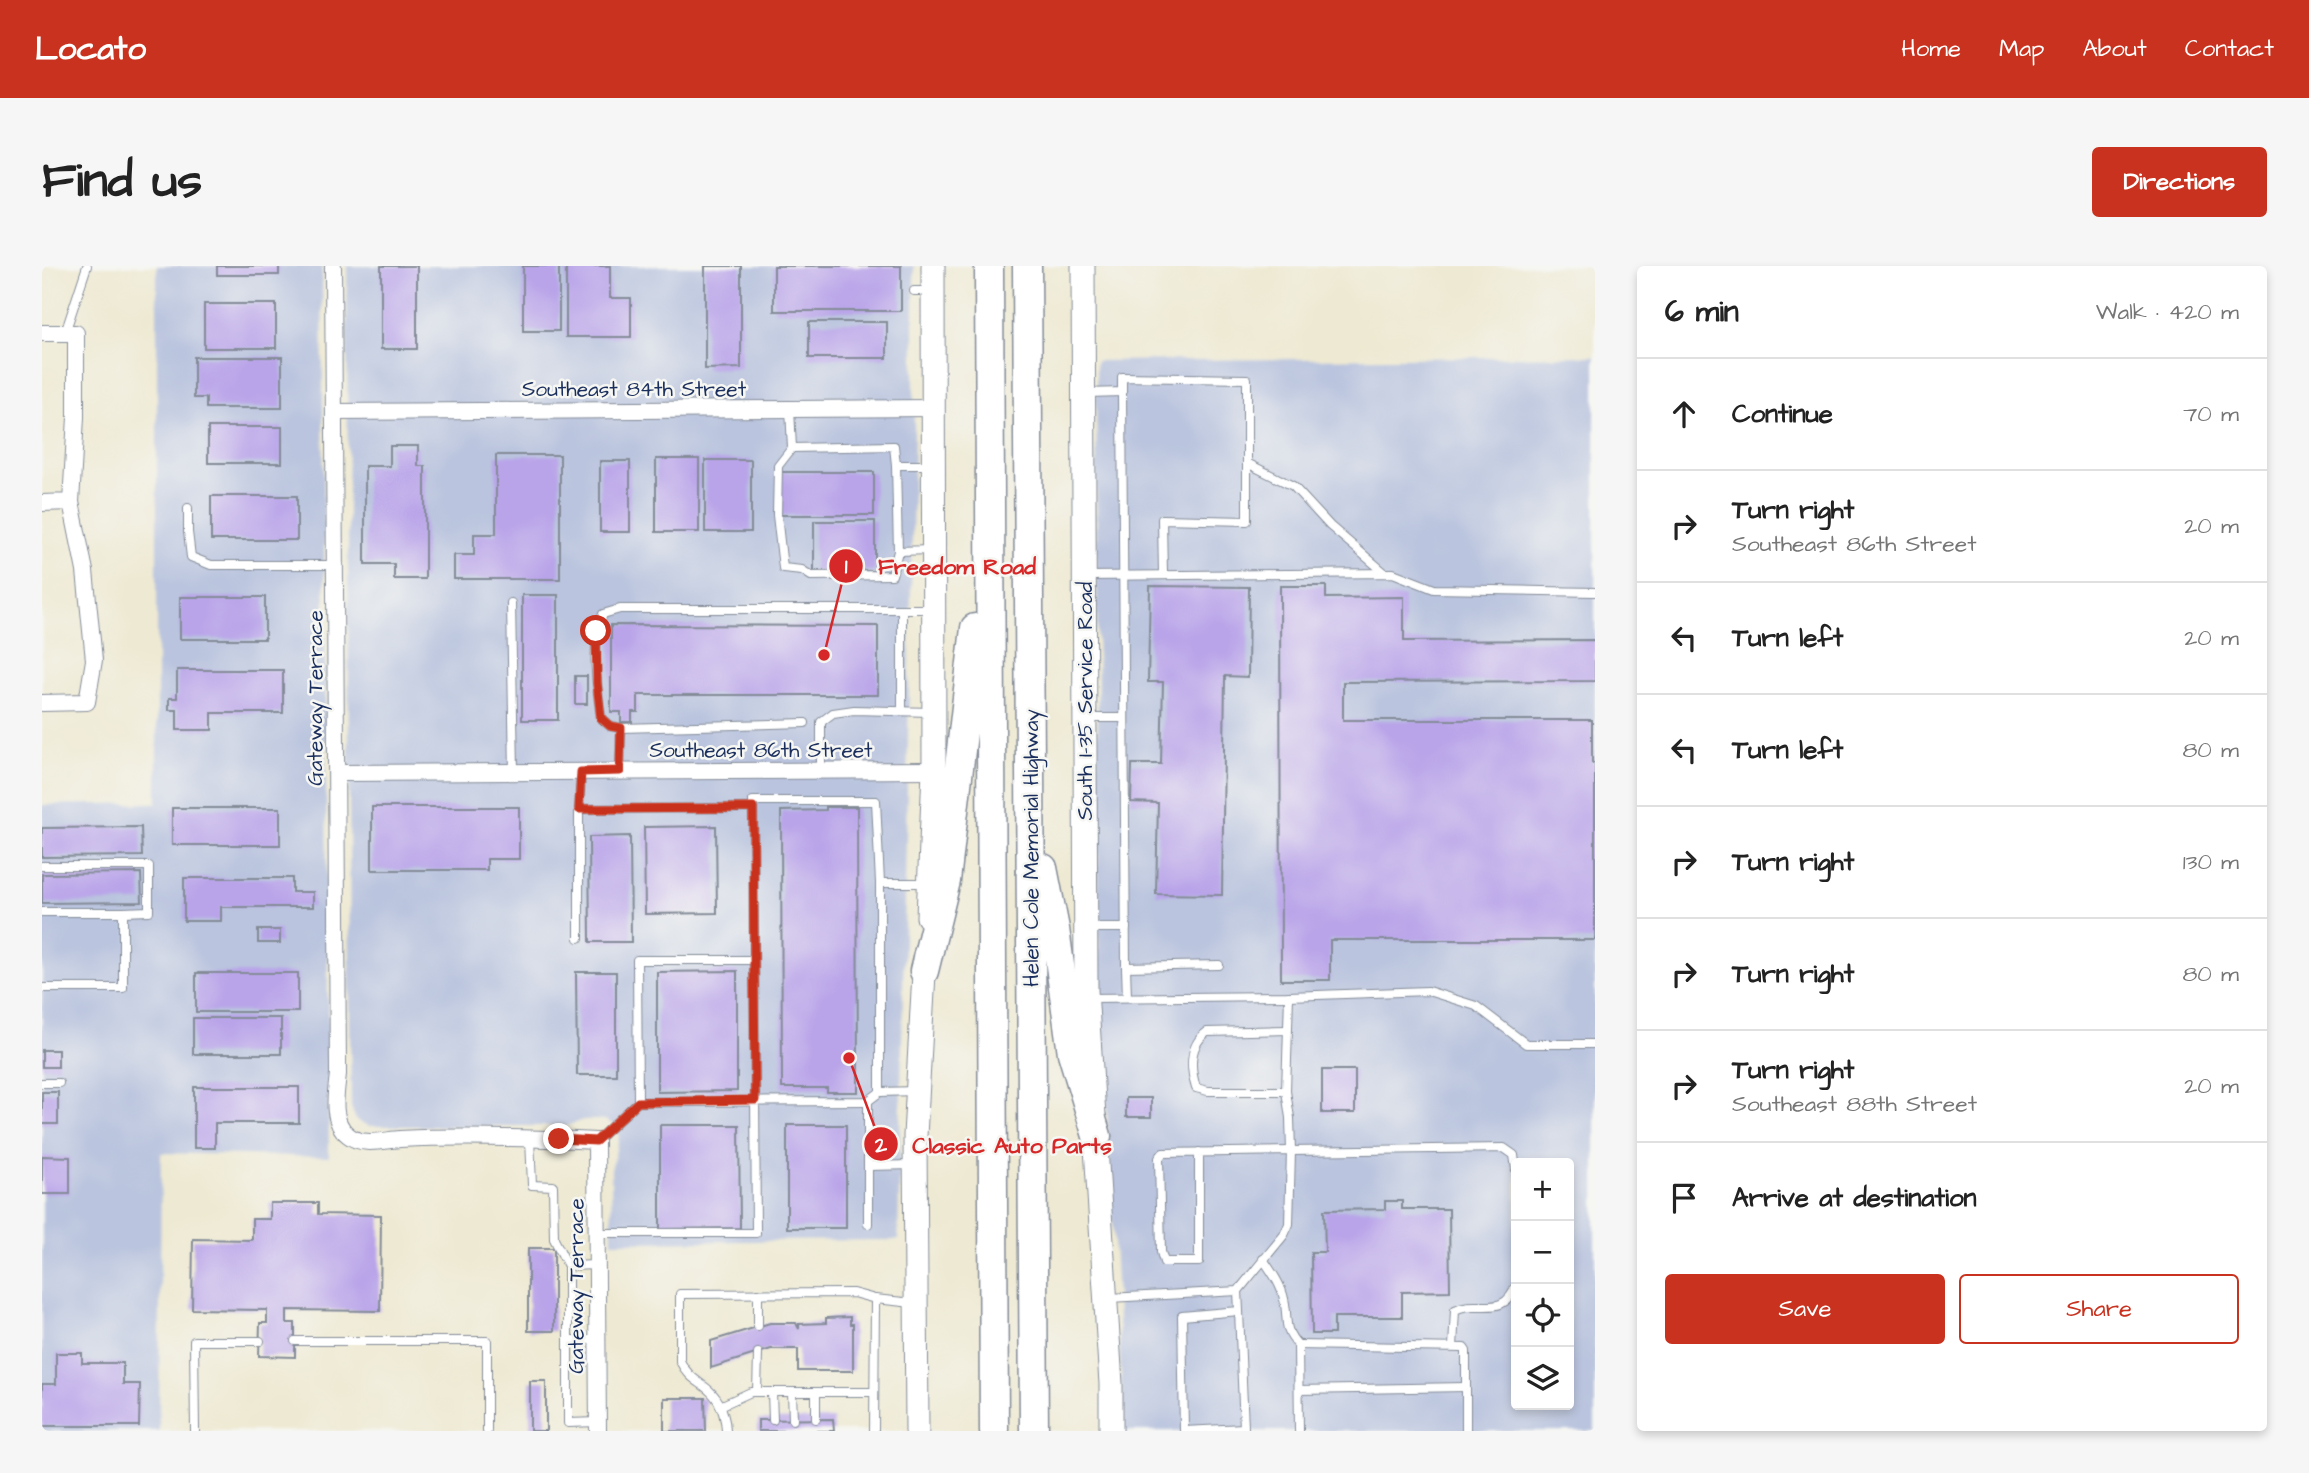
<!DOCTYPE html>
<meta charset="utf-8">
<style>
:root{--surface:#fff;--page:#f6f6f6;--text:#222;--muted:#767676;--line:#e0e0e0;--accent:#c8321e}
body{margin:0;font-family:"Architects Daughter",sans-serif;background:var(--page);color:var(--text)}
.controls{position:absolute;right:21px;bottom:21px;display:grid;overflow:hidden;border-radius:7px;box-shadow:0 4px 10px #0003}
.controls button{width:63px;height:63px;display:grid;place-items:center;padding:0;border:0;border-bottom:2px solid var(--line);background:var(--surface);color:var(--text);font:35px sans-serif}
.stop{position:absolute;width:21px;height:21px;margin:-16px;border:5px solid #c8321e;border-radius:50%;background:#fff}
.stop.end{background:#c8321e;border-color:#fff;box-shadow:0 2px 7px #0008}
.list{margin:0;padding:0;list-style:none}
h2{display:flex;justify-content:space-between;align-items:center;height:91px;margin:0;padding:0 28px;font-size:30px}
h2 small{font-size:23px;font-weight:400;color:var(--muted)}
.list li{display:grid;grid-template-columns:46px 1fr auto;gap:21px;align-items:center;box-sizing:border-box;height:112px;padding:0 28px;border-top:2px solid var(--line)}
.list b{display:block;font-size:26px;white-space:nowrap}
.list p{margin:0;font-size:23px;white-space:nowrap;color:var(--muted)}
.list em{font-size:23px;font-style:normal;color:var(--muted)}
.actions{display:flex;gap:14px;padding:21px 28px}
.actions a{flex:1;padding:16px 0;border:2px solid var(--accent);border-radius:7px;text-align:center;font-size:24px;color:var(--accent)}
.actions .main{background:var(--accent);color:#fff}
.icon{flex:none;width:38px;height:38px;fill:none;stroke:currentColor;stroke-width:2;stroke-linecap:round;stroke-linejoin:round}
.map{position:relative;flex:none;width:1553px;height:1165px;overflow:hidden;border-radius:7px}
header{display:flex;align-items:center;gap:42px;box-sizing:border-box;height:98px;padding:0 35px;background:var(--accent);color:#fff}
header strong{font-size:33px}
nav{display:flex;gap:38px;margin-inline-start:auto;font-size:24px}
.intro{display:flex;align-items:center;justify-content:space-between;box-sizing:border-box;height:168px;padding:0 42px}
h1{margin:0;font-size:49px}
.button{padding:18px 32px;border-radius:7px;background:var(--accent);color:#fff;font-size:24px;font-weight:700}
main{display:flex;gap:42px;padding:0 42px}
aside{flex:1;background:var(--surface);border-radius:7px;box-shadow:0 4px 10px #0003}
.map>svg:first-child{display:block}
</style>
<header>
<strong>Locato</strong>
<nav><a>Home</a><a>Map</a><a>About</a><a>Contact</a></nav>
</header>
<div class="intro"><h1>Find us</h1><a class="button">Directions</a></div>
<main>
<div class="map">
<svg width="1553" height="1165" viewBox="0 0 1553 1165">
<rect width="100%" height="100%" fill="#f6f6f2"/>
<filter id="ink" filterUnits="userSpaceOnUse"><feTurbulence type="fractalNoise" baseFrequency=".0143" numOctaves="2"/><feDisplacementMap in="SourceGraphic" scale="14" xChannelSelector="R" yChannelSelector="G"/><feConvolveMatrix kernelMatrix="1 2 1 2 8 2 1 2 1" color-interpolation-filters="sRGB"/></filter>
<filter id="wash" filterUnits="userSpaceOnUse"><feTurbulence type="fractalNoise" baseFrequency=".00686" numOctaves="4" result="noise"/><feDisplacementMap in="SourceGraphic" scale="28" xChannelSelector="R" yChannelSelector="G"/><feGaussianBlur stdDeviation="1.57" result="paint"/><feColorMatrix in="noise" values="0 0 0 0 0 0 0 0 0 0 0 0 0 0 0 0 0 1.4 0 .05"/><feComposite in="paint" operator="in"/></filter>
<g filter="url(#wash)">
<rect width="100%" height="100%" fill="#eee9d2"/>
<g fill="#bac4de" fill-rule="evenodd">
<path d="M115,0H280L287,891L119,887L117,1165H0V539L115,537Z"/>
<path d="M305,0H872V171L856,974L570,976L569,904L577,872L575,861L563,854H541L524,860H327L314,854L309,841L308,757Z"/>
<path d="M1553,90V1165H1082L1057,692L1054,95ZM1474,897H1527V1139H1474Z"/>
</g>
<g id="blocks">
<g fill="#b9a4e9">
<rect x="175" y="0" width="62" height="9"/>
<rect x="339" y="0" width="36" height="83"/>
<rect x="481" y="0" width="36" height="65"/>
<path d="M524,0H568V32H589V71H524Z"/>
<path d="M663,0H699V102L663,103Z"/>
<rect x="732" y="0" width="127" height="45"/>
<rect x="162" y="38" width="72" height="44"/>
<rect x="767" y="56" width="78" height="36"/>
<path d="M152,91H240V142H164V132H152Z"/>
<rect x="166" y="161" width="74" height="36"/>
<path d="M348,180H376V200H383V313H352V298H323V200H348Z"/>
<path d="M454,189H518V313H412V289H432V268H454Z"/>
<rect x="614" y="193" width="43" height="73"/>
<rect x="663" y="194" width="46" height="72"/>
<rect x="558" y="195" width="30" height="71"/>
<rect x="739" y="206" width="93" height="43"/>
<rect x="169" y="230" width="86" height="44"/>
<rect x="772" y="255" width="61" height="50"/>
<path d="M1108,320L1207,321L1206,411L1183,410L1180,629L1114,628L1116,537L1089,536L1090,498H1119L1121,416H1106Z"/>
<path d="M1238,320H1284V332L1362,331V375L1553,374V415L1301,416V454H1550V497H1553V674H1288V714H1239Z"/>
<rect x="480" y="329" width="36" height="125"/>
<rect x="138" y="331" width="85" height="42"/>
<path d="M569,359L836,360V429H596V446H590V456H579V446H569Z"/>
<path d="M135,404H241V447H170V464H135V444H127V432H135Z"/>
<rect x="533" y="410" width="12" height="28"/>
<path d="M330,541H477V593H445V604H330Z"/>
<path d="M784,541H815L816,826H785V822H740L739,545L784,544Z"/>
<rect x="130" y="542" width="108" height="37"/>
<path d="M674,560L675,647L603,648L602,561Z"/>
<path d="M99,561L100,590L0,591V562Z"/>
<path d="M588,570L589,676H548L547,571Z"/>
<path d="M99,607L100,636L0,637V608Z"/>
<path d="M142,612H250V626H271V641H179V655H142Z"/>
<rect x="216" y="664" width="22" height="13"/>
<path d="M695,705V825L615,826V706Z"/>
<path d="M534,706H574V809H535Z"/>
<rect x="154" y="707" width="102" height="39"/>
<rect x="151" y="752" width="88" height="36"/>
<rect x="0" y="784" width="16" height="17"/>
<rect x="1280" y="804" width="33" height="43"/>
<path d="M152,821H257V857H173V882H152Z"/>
<rect x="0" y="826" width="16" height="32"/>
<rect x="1084" y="832" width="25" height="19"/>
<path d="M618,859H697L698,962L618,963Z"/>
<rect x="745" y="859" width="59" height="103"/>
<path d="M0,890L28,891V928H0Z"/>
<path d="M1343,935H1360V943H1407L1408,1025L1360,1026V1051H1292V1068H1270L1269,986H1283L1282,944L1343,943Z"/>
<path d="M228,937H276V948L339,949L338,1045L245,1044V1057H253V1091L217,1090L218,1057H225V1044L150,1043L151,973L210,974V953H228Z"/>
<rect x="486" y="982" width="26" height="83"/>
<path d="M808,1051V1058H811V1105H756V1083H729L669,1102V1075L728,1057H754L757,1063V1058L784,1057V1052Z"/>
<path d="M14,1087H40V1097H81V1118H98L97,1160H0V1118H14Z"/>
<rect x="488" y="1115" width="16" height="50"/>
<path d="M622,1132H663L664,1165H622Z"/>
<path d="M791,1153L792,1165H716V1154Z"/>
</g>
</g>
</g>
<g filter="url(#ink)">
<use href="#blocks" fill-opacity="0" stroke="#848c98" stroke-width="2"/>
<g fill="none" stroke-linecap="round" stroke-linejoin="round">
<g stroke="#848c98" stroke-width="10">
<g id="service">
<path d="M872,25H888"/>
<path d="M23,67L45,0"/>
<path d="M1080,126L1084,701L1177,699"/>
<path d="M1045,127L1080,126V111L1205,113V255L1120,253L1121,309"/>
<path d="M748,143L750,182L852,180L854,199H890"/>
<path d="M750,182L736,200L735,249L741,302L760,304L769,310L850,309L856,285"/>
<path d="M1205,197L1251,220L1288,260L1343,307"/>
<path d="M854,199L856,285L889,284"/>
<path d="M146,242V266L149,291L169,299H293"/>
<path d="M1046,310L1351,307L1392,323L1553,326"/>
<path d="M469,337L472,506"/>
<path d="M860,445V343"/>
<path d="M1046,452H1082"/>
<path d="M763,457L579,462L568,460L559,452C555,419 548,380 561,348L578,343H889"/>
<path d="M779,504V456L791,447L812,444L889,446"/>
<path d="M578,505L579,462"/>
<path d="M537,543L711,542"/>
<path d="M0,600H107V645L81,646"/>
<path d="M838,617H884"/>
<path d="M0,646H81V722H0"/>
<path d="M1047,662H1084"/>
<path d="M537,672V543L539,506"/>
<path d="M1084,701L1085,731"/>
<path d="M1247,730L1244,825L1248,852L1249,885L1462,882L1472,889L1474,904"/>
<path d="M1048,732L1247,730L1386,725L1434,740L1484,778H1553"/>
<path d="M0,817H17"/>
<path d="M1244,825H1166L1154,822C1148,802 1147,779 1165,766L1245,764"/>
<path d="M838,826L874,825"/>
<path d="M826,835V958"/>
<path d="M596,836L595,694H712"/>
<path d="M488,873L490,919L511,920L512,973L526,1000"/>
<path d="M554,875L596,836L826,835L838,826V617L834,535H711V542C712,684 713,826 714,967H555"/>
<path d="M826,900L872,899"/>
<path d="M1221,993C1229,1005 1239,1018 1242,1033C1247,1054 1240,1062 1256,1079L1257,1165"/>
<path d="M555,999L526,1000V1157L556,1156"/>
<path d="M1196,1025L1197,1045L1140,1050L1142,1165L1202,1162L1197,1045"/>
<path d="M1067,1032L1196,1025L1242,969L1247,958L1249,885L1121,887L1117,892L1119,986L1122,996H1157V886"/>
<path d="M716,1060V1027"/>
<path d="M526,1074H556"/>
<path d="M253,1075H445V1165"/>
<path d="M1256,1079L1422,1082L1424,1085V1165"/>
<path d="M1411,1081L1413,1044C1435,1032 1462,1054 1474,1019"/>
<path d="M1257,1124L1424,1121"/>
<path d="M715,1126L716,1087"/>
<path d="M730,1126L731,1154"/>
<path d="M750,1126L751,1154"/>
<path d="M774,1126V1153"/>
<path d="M678,1140L709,1126H832"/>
<path d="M153,1165L152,1075H218"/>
<path d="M684,1165C684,1155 680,1140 674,1132C664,1117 648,1116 638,1095V1028L811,1027L833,1033L871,1037"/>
<path d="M832,1165L833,1033"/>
</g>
</g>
<g stroke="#848c98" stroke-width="18">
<g id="minor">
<path d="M291,0L296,808C294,828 288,855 306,869C320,881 342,874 358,873C421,870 491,872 554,875L556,1165"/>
<path d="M0,67H34V151L29,236L0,237"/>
<path d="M292,146L892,142"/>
<path d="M0,437L45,436L52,394L43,305L29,236"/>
<path d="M295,507L892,504"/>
</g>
</g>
<g stroke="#848c98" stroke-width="25">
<g id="secondary">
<path d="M1041,0L1044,724L1069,1118V1165"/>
<path d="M886,651L892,504L891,0"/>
<path d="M875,1165L873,870L883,689"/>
</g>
</g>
<g stroke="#848c98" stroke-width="31">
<g id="motorway">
<path d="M947,0L952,1165"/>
<path d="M985,0L992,1165"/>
<path d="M1001,602L1013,663L1030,787L1055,870"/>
<path d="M882,705L904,615L933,362"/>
</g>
</g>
<use href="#service" stroke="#fff" stroke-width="8"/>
<use href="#minor" stroke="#fff" stroke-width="16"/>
<use href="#secondary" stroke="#fff" stroke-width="23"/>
<use href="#motorway" stroke="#fff" stroke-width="28"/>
</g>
</g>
<g fill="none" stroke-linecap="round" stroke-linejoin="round" filter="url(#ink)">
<path stroke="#c8321e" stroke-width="9" d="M517,873L554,875L596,836L713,834L711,542L537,543L539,506L578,505L579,462L568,460L559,452L555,417L554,365"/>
</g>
<g text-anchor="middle" stroke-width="5" stroke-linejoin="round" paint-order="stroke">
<g font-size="21" fill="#1b2f5e" stroke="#f6f6f2">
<text x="592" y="130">Southeast 84th Street</text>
<text transform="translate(273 432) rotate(-90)" y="7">Gateway Terrace</text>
<text transform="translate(1043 435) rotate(-90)" y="7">South I-35 Service Road</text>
<text x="719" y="491">Southeast 86th Street</text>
<text transform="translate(989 582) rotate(-90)" y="7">Helen Cole Memorial Highway</text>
<text transform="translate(534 1020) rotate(-90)" y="7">Gateway Terrace</text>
</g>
</g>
<path fill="none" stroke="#d62828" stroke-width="2.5" d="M782 389L804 300M807 792L839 878"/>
<g fill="#d62828" stroke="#f6f6f2" stroke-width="2.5">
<circle cx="782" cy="389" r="7"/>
<circle cx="807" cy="792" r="7"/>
<circle cx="804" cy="300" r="18"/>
<circle cx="839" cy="878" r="18"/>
</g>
<g font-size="21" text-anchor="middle" font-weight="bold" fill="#fff">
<text x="804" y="307">1</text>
<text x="839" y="886">2</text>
</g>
<g font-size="23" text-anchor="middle" font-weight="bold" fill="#d62828" stroke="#f6f6f2" stroke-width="5" stroke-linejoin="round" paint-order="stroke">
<text x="915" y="308">Freedom Road</text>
<text x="970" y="887">Classic Auto Parts</text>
</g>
</svg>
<div class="controls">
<button>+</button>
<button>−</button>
<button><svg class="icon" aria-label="locate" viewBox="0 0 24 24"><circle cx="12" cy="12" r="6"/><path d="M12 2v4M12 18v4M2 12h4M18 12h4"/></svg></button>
<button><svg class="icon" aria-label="layers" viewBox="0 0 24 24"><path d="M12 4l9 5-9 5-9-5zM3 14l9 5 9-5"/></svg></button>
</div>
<div class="stop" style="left:554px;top:365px"></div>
<div class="stop end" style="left:517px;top:873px"></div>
</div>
<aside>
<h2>6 min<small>Walk · 420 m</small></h2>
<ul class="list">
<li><svg class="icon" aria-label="ahead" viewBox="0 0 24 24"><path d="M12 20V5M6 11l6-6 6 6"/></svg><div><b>Continue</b></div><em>70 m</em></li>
<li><svg class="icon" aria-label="right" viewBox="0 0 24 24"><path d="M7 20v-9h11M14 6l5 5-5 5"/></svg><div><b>Turn right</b><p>Southeast 86th Street</p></div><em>20 m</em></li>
<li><svg class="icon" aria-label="left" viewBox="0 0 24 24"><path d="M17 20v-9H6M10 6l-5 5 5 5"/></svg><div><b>Turn left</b></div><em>20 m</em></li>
<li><svg class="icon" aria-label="left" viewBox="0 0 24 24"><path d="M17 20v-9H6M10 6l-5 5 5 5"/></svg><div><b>Turn left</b></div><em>80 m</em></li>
<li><svg class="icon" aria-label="right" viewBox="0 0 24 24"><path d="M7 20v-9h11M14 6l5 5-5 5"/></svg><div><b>Turn right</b></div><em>130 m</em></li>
<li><svg class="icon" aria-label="right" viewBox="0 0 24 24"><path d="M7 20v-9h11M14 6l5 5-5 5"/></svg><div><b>Turn right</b></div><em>80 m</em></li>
<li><svg class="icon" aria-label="right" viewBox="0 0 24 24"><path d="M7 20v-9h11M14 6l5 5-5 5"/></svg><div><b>Turn right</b><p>Southeast 88th Street</p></div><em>20 m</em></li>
<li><svg class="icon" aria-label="arrive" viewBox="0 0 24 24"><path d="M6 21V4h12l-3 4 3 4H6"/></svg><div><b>Arrive at destination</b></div></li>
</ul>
<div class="actions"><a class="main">Save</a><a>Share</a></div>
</aside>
</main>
